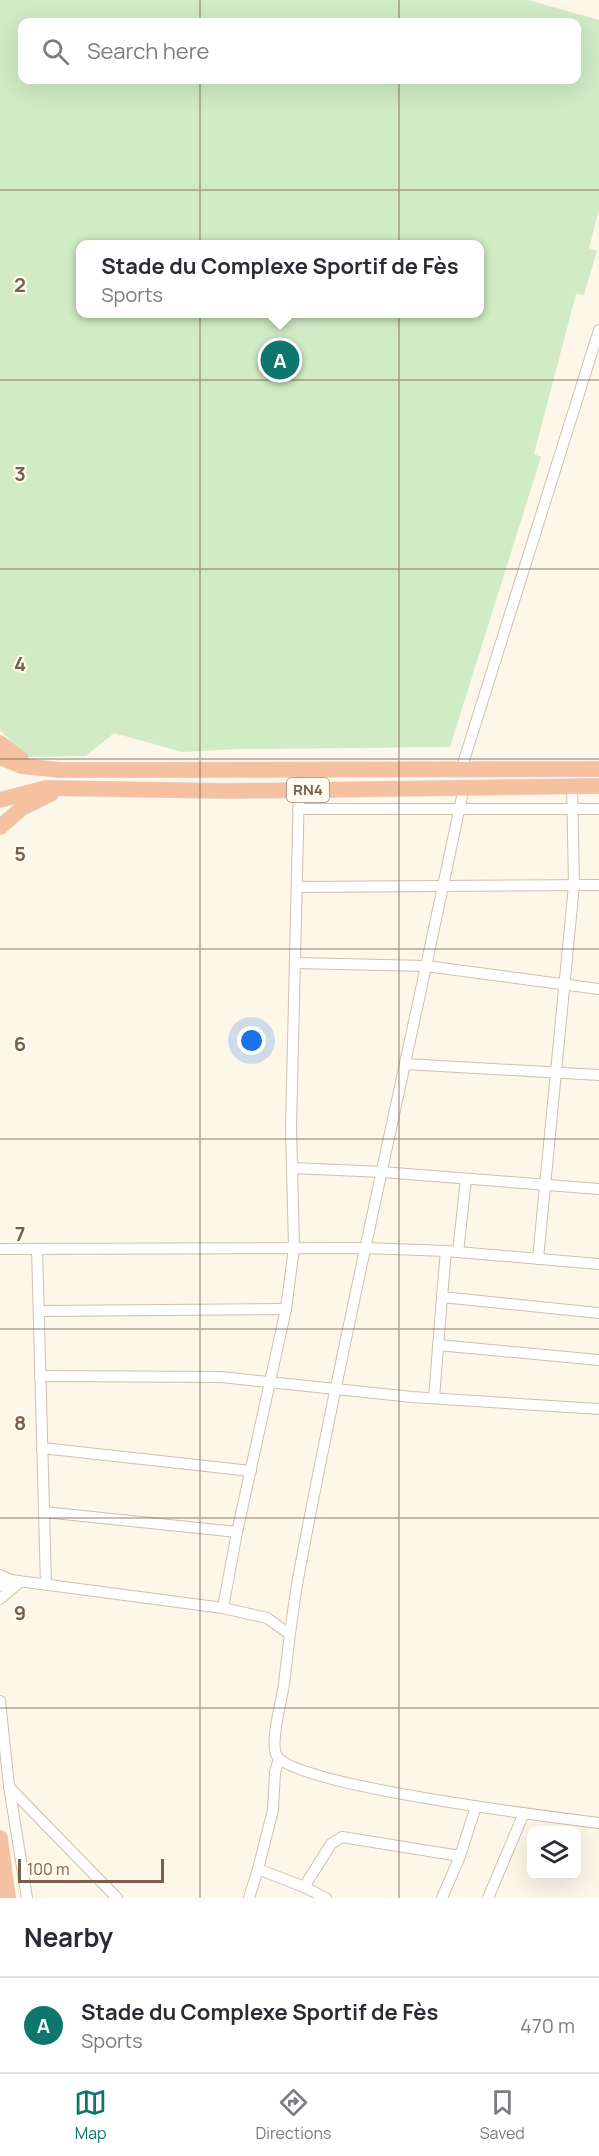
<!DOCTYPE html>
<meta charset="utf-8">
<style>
:root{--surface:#fff;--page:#f2f2f3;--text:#2b2b33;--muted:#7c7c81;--line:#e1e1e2;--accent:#0f766e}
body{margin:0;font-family:Manrope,sans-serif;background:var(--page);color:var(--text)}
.controls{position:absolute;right:18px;bottom:18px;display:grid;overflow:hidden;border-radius:12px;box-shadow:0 6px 24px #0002}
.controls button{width:54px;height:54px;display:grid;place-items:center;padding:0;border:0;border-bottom:2px solid var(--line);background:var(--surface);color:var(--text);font:30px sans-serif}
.scale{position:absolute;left:18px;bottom:15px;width:146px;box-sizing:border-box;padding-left:6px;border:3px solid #77614c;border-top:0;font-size:16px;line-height:21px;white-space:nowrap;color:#77614c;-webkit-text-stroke:4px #fffbef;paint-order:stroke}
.you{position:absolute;left:252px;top:1041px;width:21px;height:21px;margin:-15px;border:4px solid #fff;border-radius:50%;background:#1a73e8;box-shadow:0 0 0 9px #1a73e833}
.badge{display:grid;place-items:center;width:39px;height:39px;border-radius:50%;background:var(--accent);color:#fff;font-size:20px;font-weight:700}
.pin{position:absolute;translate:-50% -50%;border:3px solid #fff;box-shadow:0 2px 6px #0006}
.popup{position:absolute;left:76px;top:240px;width:408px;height:78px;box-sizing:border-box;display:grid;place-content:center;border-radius:12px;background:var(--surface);filter:drop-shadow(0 2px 4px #0005);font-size:20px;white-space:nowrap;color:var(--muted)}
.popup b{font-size:22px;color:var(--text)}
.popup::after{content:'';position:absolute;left:50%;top:100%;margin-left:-12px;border:12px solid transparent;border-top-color:var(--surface)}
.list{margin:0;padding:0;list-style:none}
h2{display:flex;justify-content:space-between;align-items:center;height:78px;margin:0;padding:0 24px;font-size:26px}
h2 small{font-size:20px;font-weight:400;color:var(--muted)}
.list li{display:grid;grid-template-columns:39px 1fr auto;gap:18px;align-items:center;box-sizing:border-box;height:96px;padding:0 24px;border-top:2px solid var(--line)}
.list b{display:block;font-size:22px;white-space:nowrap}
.list p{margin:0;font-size:20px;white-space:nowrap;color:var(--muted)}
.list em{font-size:20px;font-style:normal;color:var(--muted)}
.icon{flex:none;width:33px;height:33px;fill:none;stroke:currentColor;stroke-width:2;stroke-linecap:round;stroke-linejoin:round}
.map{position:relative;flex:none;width:599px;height:1898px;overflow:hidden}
.search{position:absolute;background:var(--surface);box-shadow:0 6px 24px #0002;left:18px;right:18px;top:18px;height:66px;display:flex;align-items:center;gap:15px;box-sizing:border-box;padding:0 21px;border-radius:12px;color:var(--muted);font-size:22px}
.sheet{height:174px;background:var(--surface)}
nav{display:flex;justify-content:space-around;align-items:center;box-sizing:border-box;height:84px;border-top:2px solid var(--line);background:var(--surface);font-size:16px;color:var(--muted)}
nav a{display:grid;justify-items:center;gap:3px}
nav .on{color:var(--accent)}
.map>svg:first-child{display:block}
</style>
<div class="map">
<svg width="599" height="1898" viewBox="0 0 599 1898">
<rect width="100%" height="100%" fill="#fdf7e9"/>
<path fill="#d1ebc6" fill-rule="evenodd" d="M0,0H528L599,20V210L589,248L597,251L584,295L576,294L534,454L541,457L450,747L241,749L182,752L114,733L86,756L27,757L0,730ZM22,22H576V80H22ZM80,244H479V314H80Z"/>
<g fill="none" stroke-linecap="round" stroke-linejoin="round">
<g stroke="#cfc0ae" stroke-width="12">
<g id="minor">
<path d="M461,770L599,330"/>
<path d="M464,787C437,915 410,1042 382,1170C353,1306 323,1442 298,1579C292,1614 288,1649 284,1684C282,1700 269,1744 277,1756C295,1786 552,1817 599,1823"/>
<path d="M298,809H599"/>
<path d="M297,887L599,885"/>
<path d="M296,963L426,966L599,989"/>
<path d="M405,1064L599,1075"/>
<path d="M293,1168L382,1172L599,1189"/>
<path d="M0,1249L365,1248L446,1251L599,1264"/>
<path d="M37,1249L46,1585"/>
<path d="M458,1252L466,1179"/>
<path d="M538,1259L574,885L572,786"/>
<path d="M442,1297L446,1251"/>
<path d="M40,1311L286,1309"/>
<path d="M438,1345L599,1360"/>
<path d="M40,1376L221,1377L412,1397L599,1409"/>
<path d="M434,1398L442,1297L599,1313"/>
<path d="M42,1448L251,1471"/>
<path d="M44,1512L237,1532"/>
<path d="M0,1575L11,1580L223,1608L267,1618L288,1633"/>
<path d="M0,1586L11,1580"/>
<path d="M0,1599L20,1582"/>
<path d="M223,1608L237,1532L286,1309L294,1248L291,1127L299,790"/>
<path d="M0,1701L9,1786L27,1898"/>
<path d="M279,1759L275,1772L273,1810L258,1869L304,1887"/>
<path d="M9,1787L117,1898"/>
<path d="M249,1898L258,1869"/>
<path d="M326,1898L304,1887L331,1844L342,1837L460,1856"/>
<path d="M442,1898L460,1856L476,1806"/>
<path d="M488,1898L524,1813"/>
</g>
</g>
<g stroke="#dcd6d0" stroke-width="16">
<g id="highway">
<path d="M0,743L21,759"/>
<path d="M0,757L22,766L60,770L599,769"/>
<path d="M0,800L46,788L227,791L599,786"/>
<path d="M0,827L22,808L52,793"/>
<path d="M0,1838L8,1898"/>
</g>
</g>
<use href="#minor" stroke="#fff" stroke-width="10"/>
<use href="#highway" stroke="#f6c1a0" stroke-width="15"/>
</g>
<path fill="none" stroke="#77614c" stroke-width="1.5" stroke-opacity="0.55" d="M200,0V22M399,0V22M200,80V1898M399,80V1898M0,190H599M0,380H599M0,569H599M0,759H599M0,949H599M0,1139H599M0,1329H599M0,1518H599M0,1708H599"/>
<g text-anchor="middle" stroke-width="4.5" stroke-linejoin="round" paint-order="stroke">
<rect fill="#fffbef" stroke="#a08f7d" stroke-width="1.5" x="287" y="778" width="42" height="24" rx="4.5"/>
<g font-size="15" font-weight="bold" fill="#77614c">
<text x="308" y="795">RN4</text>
</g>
</g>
<g font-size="20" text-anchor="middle" font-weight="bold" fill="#77614c" stroke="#fffbef" stroke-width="4.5" stroke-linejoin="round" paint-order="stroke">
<text x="20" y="292">2</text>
<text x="20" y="481">3</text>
<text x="20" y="671">4</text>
<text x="20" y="861">5</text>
<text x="20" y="1051">6</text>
<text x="20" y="1241">7</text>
<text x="20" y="1430">8</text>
<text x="20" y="1620">9</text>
</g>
</svg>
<div class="controls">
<button><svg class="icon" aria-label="layers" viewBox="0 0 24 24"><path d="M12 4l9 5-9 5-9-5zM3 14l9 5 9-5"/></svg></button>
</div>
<div class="scale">100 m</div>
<div class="you"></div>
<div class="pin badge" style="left:280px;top:360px">A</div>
<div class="popup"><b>Stade du Complexe Sportif de Fès</b>Sports</div>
<div class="search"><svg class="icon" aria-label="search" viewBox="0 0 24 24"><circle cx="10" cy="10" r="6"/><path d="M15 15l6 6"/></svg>Search here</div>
</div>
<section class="sheet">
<h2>Nearby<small></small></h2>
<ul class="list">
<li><span class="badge">A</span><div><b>Stade du Complexe Sportif de Fès</b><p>Sports</p></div><em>470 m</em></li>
</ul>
</section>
<nav>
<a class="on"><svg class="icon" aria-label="map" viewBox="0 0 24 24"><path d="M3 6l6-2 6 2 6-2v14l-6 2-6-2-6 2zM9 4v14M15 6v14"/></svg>Map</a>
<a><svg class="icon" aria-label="directions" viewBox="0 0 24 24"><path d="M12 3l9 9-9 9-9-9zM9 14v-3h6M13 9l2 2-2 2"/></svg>Directions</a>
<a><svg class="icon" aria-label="saved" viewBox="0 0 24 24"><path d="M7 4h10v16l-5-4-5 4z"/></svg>Saved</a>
</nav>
